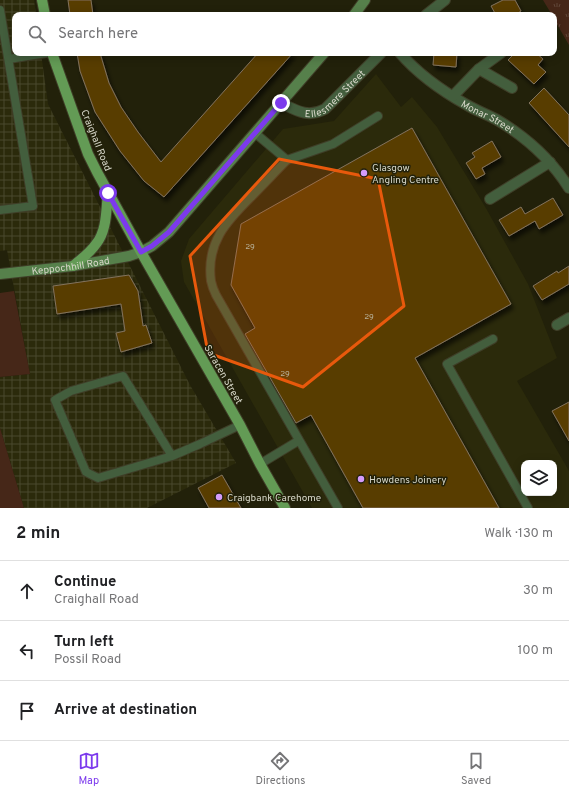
<!DOCTYPE html>
<meta charset="utf-8">
<style>
:root{--surface:#fff;--page:#f6f6f6;--text:#202124;--muted:#757577;--line:#e0e0e0;--accent:#7c3aed}
body{margin:0;font-family:Overpass,sans-serif;background:var(--page);color:var(--text)}
.controls{position:absolute;right:12px;bottom:12px;display:grid;overflow:hidden;border-radius:8px;box-shadow:0 2px 10px #0003}
.controls button{width:36px;height:36px;display:grid;place-items:center;padding:0;border:0;border-bottom:1px solid var(--line);background:var(--surface);color:var(--text);font:20px sans-serif}
.stop{position:absolute;width:12px;height:12px;margin:-9px;border:3px solid #7c3aed;border-radius:50%;background:#fff}
.stop.end{background:#7c3aed;border-color:#fff;box-shadow:0 1px 4px #0008}
.list{margin:0;padding:0;list-style:none}
h2{display:flex;justify-content:space-between;align-items:center;height:52px;margin:0;padding:0 16px;font-size:17px}
h2 small{font-size:13px;font-weight:400;color:var(--muted)}
.list li{display:grid;grid-template-columns:26px 1fr auto;gap:12px;align-items:center;box-sizing:border-box;height:60px;padding:0 16px;border-top:1px solid var(--line)}
.list b{display:block;font-size:15px;white-space:nowrap}
.list p{margin:0;font-size:13px;white-space:nowrap;color:var(--muted)}
.list em{font-size:13px;font-style:normal;color:var(--muted)}
.icon{flex:none;width:22px;height:22px;fill:none;stroke:currentColor;stroke-width:2;stroke-linecap:round;stroke-linejoin:round}
.map{position:relative;flex:none;width:569px;height:508px;overflow:hidden}
.search{position:absolute;background:var(--surface);box-shadow:0 2px 10px #0003;left:12px;right:12px;top:12px;height:44px;display:flex;align-items:center;gap:10px;box-sizing:border-box;padding:0 14px;border-radius:8px;color:var(--muted);font-size:15px}
.sheet{height:232px;background:var(--surface)}
nav{display:flex;justify-content:space-around;align-items:center;box-sizing:border-box;height:56px;border-top:1px solid var(--line);background:var(--surface);font-size:11px;color:var(--muted)}
nav a{display:grid;justify-items:center;gap:2px}
nav .on{color:var(--accent)}
.map>svg:first-child{display:block}
</style>
<div class="map">
<svg width="569" height="508" viewBox="0 0 569 508">
<defs>
<pattern id="industrial-grid" width="8" height="8" patternUnits="userSpaceOnUse"><rect width="8" height="8" fill="#2b2a0b"/><path d="M0 4h8M4 0v8" fill="none" stroke="#49482d"/></pattern>
<pattern id="grass-tufts" width="24" height="20" patternUnits="userSpaceOnUse"><rect width="24" height="20" fill="#462718"/><path d="M3 7l-1-3M5 7V3M7 7l1-3M15 17l-1-3M17 17v-4M19 17l1-3" fill="none" stroke="#604638"/></pattern>
<filter id="shadow"><feDropShadow dx="2.5" dy="4.5" stdDeviation="2" flood-color="#0009"/></filter>
</defs>
<rect width="100%" height="100%" fill="#22210a"/>
<path fill="#2b2a0b" fill-rule="evenodd" d="M376,74L401,107L412,97L437,127L487,210L528,284L557,358L517,381L569,471V508H312L184,282L181,261L189,239L283,129L334,121ZM524,463H554V493H524Z"/>
<path fill="url(#industrial-grid)" d="M0,0H34L36,15H15V53H41L48,104L190,385L236,463L147,508H24L0,428V377L30,374L7,250L0,251Z"/>
<path fill="url(#grass-tufts)" d="M543,0H569V45L554,19V15H552Z"/>
<g fill="#462718">
<path d="M14,291L30,374L0,377V293Z"/>
<path d="M0,428L24,508H0Z"/>
</g>
<g fill="#593c06" stroke="#82735c" filter="url(#shadow)">
<path d="M68,0H91L93,15H70Z"/>
<path d="M503,0H515L521,11L515,15H496L491,6Z"/>
<path d="M77,53H100L109,83L121,107L138,132L161,162L258,53H293L164,197L144,181L120,151L95,112L80,71Z"/>
<path d="M434,53H457L456,67L433,65Z"/>
<path d="M515,53H536L543,59L538,65L546,72L534,84L508,60Z"/>
<path d="M544,88L569,115V147L529,103Z"/>
<path d="M412,128L511,304L415,358L499,508H363L311,415L296,423L245,334L255,328L231,285L241,224Z"/>
<path d="M492,141L501,157L482,168L485,174L476,179L466,163L475,157L472,153Z"/>
<path d="M553,198L563,215L539,229L535,221L509,236L499,220L521,207L525,214Z"/>
<path d="M569,266V284L542,300L533,286L557,271L558,273Z"/>
<path d="M129,275L138,291L143,326L146,325L152,343L121,352L116,333L125,331L121,304L57,314L53,286Z"/>
<path d="M569,402V441L552,411Z"/>
<path d="M222,475L241,508H209L198,488Z"/>
</g>
<g fill="none" stroke-linecap="round" stroke-linejoin="round">
<g stroke="#3f3e28" stroke-width="10">
<g id="lane">
<path d="M0,10L33,206L0,210"/>
<path d="M9,59L46,53"/>
<path d="M255,133L287,160L333,144L378,116"/>
<path d="M287,160C275,172 263,185 250,198C226,222 206,243 211,281C212,286 214,291 216,295L338,508"/>
<path d="M493,339L447,364L528,508"/>
<path d="M172,456L123,376L71,391L55,400L86,472L98,478L172,456L200,444L240,425"/>
<path d="M260,464L298,441"/>
</g>
</g>
<g stroke="#3f3e28" stroke-width="12">
<g id="street">
<path d="M426,15L445,0"/>
<path id="s1" d="M400,53C419,75 442,91 467,105C477,111 489,115 499,121C527,138 552,161 569,188"/>
<path d="M479,69L512,88"/>
<path d="M453,96L479,69L501,53"/>
<path id="s2" d="M281,103C297,111 308,118 325,109L381,53"/>
<path d="M490,199L550,162"/>
<path d="M557,325L569,318"/>
</g>
</g>
<g stroke="#3f3e28" stroke-width="12">
<g id="secondary">
<path d="M354,15L365,0"/>
<path id="s3" d="M0,274L73,266L129,256L141,252L152,246L169,232L324,53"/>
</g>
</g>
<g stroke="#3f3e28" stroke-width="12">
<g id="primary">
<path d="M42,0L45,15"/>
<path d="M52,53L88,154L97,172L141,252L240,425L260,464L285,508"/>
<path d="M73,266C81,259 90,253 96,244C107,231 106,210 108,193"/>
</g>
</g>
<use href="#lane" stroke="#435e3d" stroke-width="8"/>
<use href="#street" stroke="#435e3d" stroke-width="10"/>
<use href="#secondary" stroke="#56804b" stroke-width="10"/>
<use href="#primary" stroke="#639b55" stroke-width="10"/>
</g>
<g fill="none" stroke-linecap="round" stroke-linejoin="round">
<path stroke="#7c3aed" stroke-width="5" d="M108,193L141,252L152,246L169,232L281,103"/>
</g>
<path fill="#e8590c" fill-opacity="0.2" stroke="#e8590c" stroke-width="3" stroke-linejoin="round" d="M279,159L378,179L404,306L303,387L208,353L190,256Z"/>
<g fill="#d59cfb" stroke="#22210a" stroke-width="1.5">
<circle cx="364" cy="173" r="4"/>
<circle cx="361" cy="479" r="4"/>
<circle cx="219" cy="497" r="4"/>
</g>
<g text-anchor="middle" stroke-width="3" stroke-linejoin="round" paint-order="stroke">
<g font-size="8" fill="#b7b098">
<text x="250" y="249">29</text>
<text x="369" y="319">29</text>
<text x="285" y="376">29</text>
</g>
<g font-size="10" fill="#d6d6c8" stroke="#22210a">
<text dy="4" stroke="none"><textPath href="#s2" startOffset="63">Ellesmere Street</textPath></text>
<text dy="4" stroke="none"><textPath href="#s1" startOffset="109">Monar Street</textPath></text>
<text transform="translate(97 140) rotate(68)" y="4">Craighall Road</text>
<text dy="4" stroke="none"><textPath href="#s3" startOffset="71">Keppochhill Road</textPath></text>
<text transform="translate(224 374) rotate(60)" y="4">Saracen Street</text>
</g>
<g font-size="10" fill="#d6d6c8" stroke="#22210a" text-anchor="start">
<text x="372" y="171">Glasgow<tspan x="372" dy="12">Angling Centre</tspan></text>
<text x="369" y="483">Howdens Joinery</text>
<text x="227" y="501">Craigbank Carehome</text>
</g>
</g>
</svg>
<div class="controls">
<button><svg class="icon" aria-label="layers" viewBox="0 0 24 24"><path d="M12 4l9 5-9 5-9-5zM3 14l9 5 9-5"/></svg></button>
</div>
<div class="stop" style="left:108px;top:193px"></div>
<div class="stop end" style="left:281px;top:103px"></div>
<div class="search"><svg class="icon" aria-label="search" viewBox="0 0 24 24"><circle cx="10" cy="10" r="6"/><path d="M15 15l6 6"/></svg>Search here</div>
</div>
<section class="sheet">
<h2>2 min<small>Walk · 130 m</small></h2>
<ul class="list">
<li><svg class="icon" aria-label="ahead" viewBox="0 0 24 24"><path d="M12 20V5M6 11l6-6 6 6"/></svg><div><b>Continue</b><p>Craighall Road</p></div><em>30 m</em></li>
<li><svg class="icon" aria-label="left" viewBox="0 0 24 24"><path d="M17 20v-9H6M10 6l-5 5 5 5"/></svg><div><b>Turn left</b><p>Possil Road</p></div><em>100 m</em></li>
<li><svg class="icon" aria-label="arrive" viewBox="0 0 24 24"><path d="M6 21V4h12l-3 4 3 4H6"/></svg><div><b>Arrive at destination</b></div></li>
</ul>
</section>
<nav>
<a class="on"><svg class="icon" aria-label="map" viewBox="0 0 24 24"><path d="M3 6l6-2 6 2 6-2v14l-6 2-6-2-6 2zM9 4v14M15 6v14"/></svg>Map</a>
<a><svg class="icon" aria-label="directions" viewBox="0 0 24 24"><path d="M12 3l9 9-9 9-9-9zM9 14v-3h6M13 9l2 2-2 2"/></svg>Directions</a>
<a><svg class="icon" aria-label="saved" viewBox="0 0 24 24"><path d="M7 4h10v16l-5-4-5 4z"/></svg>Saved</a>
</nav>
